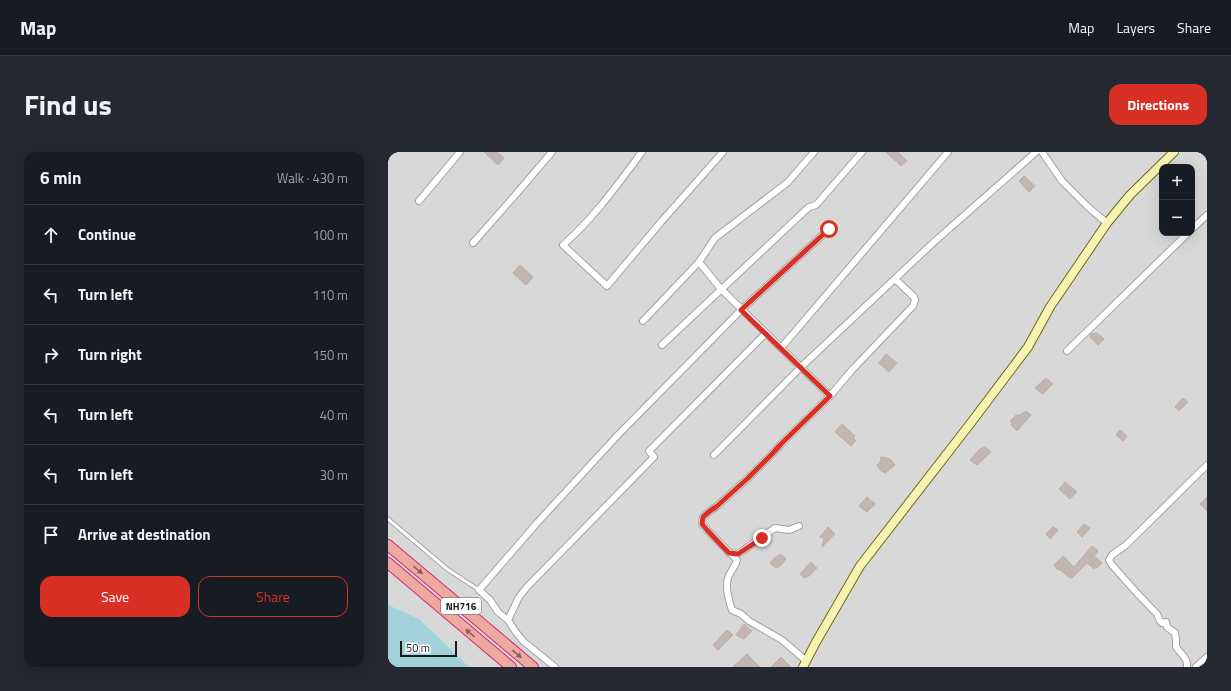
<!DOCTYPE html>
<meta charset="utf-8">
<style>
:root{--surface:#171b24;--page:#242831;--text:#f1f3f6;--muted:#9ea1a6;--line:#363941;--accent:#d93025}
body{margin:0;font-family:"Titillium Web",sans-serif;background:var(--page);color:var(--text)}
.controls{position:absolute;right:12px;top:12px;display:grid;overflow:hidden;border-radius:8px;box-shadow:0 4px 16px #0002}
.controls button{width:36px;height:36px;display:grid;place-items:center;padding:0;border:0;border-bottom:1px solid var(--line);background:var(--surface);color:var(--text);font:20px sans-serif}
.scale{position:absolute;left:12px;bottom:10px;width:57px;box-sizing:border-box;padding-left:4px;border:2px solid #1b1b1b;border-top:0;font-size:11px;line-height:14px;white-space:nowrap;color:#1b1b1b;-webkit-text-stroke:3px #fff;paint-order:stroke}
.stop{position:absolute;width:12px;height:12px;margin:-9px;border:3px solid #d93025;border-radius:50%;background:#fff}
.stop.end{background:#d93025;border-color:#fff;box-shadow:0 1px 4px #0008}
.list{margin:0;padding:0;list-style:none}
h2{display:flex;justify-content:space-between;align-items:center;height:52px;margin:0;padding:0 16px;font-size:17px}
h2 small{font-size:13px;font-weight:400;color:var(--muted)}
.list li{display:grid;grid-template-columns:26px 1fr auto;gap:12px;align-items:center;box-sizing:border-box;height:60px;padding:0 16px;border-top:1px solid var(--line)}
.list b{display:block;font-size:15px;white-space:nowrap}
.list em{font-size:13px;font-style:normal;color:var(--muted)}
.actions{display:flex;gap:8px;padding:12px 16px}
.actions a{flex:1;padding:9px 0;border:1px solid var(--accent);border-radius:12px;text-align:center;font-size:14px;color:var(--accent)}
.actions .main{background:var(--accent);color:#fff}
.icon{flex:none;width:22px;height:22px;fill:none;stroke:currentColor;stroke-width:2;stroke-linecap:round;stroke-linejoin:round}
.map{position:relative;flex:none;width:819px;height:515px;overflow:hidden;border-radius:12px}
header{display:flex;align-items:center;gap:24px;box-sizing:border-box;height:56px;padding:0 20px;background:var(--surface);border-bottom:1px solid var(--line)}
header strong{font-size:19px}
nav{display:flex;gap:22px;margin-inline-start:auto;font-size:14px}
.intro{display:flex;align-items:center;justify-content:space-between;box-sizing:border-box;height:96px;padding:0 24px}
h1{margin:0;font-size:28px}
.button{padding:10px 18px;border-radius:12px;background:var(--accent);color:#fff;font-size:14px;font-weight:700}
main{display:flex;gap:24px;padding:0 24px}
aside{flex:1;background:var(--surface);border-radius:12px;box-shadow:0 4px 16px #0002}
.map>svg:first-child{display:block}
</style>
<header>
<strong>Map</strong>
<nav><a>Map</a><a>Layers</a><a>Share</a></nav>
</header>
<div class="intro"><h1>Find us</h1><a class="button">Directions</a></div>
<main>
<aside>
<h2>6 min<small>Walk · 430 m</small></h2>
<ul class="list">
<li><svg class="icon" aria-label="ahead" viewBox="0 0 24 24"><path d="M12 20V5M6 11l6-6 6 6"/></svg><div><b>Continue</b></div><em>100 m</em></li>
<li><svg class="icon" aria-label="left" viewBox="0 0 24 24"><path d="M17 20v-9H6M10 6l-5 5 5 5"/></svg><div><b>Turn left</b></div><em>110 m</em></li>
<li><svg class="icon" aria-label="right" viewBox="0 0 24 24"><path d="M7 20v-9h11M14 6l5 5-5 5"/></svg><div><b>Turn right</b></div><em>150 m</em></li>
<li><svg class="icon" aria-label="left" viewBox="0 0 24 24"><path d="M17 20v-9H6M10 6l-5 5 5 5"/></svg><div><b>Turn left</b></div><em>40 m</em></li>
<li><svg class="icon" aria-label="left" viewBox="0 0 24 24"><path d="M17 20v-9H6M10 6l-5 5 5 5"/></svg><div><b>Turn left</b></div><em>30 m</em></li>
<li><svg class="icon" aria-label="arrive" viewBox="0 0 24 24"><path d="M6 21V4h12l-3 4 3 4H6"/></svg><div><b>Arrive at destination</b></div></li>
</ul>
<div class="actions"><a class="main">Save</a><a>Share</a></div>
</aside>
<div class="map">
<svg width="819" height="515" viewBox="0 0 819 515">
<rect width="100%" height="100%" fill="#ede8e1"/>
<path fill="#d9d8d8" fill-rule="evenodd" d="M0,0H819V515H0ZM774,15H804V81H774Z"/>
<path fill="#a2d2d9" d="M0,453L31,467L81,515H0Z"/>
<g fill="#c1b6b1" stroke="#bdada4">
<path d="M96,0H109L116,6L110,13Z"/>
<path d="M498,0H510L519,9L513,14Z"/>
<path d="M636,24L647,34L641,40L631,29Z"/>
<path d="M132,113L145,125L138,133L125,121Z"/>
<path d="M709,181L716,187L710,193L702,185L703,182Z"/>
<path d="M498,202L509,211L501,220L491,211Z"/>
<path d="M658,226L665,232L655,242L647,236Z"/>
<path d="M795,246L800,250L791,259L787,255Z"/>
<path d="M638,259L643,263L629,279L623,273L624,271L622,269L628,263H632Z"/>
<path d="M454,272L467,284L465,286L468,289L463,294L447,280Z"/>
<path d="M732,278L739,284L735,289L728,283Z"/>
<path d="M597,295L603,300L589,313L582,308L592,297Z"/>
<path d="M493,305L502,307L507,313L497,321L492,318L489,313L492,311Z"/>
<path d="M677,330L689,340L682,347L671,337Z"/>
<path d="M479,345L487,352L479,360L471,354Z"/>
<path d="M819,345V359L812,352Z"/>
<path d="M696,372L702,376L694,385L689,380Z"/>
<path d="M440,375L447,382L434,395L436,386L432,385Z"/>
<path d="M665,375L670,378L662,387L658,382Z"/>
<path d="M704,394L710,399L706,404L714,411L709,416L708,414L706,417L699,411L684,426H682L671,417L670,418L666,413L675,404L686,415Z"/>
<path d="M393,402L398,407L392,414L388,416L382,411L388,405Z"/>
<path d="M423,410L429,416L421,424L416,426L412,422Z"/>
<path d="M356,472L364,479L356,487L348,483Z"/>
<path d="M339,478L345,483L330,498L325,493Z"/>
<path d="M359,502L372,515H345Z"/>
<path d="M393,505L403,515H383Z"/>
</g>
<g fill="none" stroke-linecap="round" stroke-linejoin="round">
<g stroke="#a2a2a2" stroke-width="5">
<path id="service" d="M0,367L59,417L91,438"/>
</g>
<g stroke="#a2a2a2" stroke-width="8">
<g id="minor">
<path d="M254,0C230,32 206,66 175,93L219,134L273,70L335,0"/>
<path d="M654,0L674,29L700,55L719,71"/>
<path d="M31,49L72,0"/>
<path d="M804,77L819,63"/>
<path d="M85,91L129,41L164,0"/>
<path d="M311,110L333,137L442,244"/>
<path d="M255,169L311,110L327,86L400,30L426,0"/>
<path d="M274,193L421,55L428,53L474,0"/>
<path d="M393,196L560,0"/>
<path d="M679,199L800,81"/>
<path d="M326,303L413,215L546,90L648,0"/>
<path d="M341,401L349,402L353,400L387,376L401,378L411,374"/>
<path d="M120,468L110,460L102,448L91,438L149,371L229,284L353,158L441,77"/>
<path d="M417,511L416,507L394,488L361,469L353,462L344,458C341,450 337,434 340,426C342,419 347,416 349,408L319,378L314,372L315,365L323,358L328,355L360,326L384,302L393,292L442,244L464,218L525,154L527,148L526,145L507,127"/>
<path d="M167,515L135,489L127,479L120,468L131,445L139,435L266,305L261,299L377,182"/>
<path d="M799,515C800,506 793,502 788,495V488L787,481L779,475L778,470L774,471L772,469L769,462L747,439L724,413L721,408L724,403L738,393L819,313"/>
<path d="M808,515L819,505"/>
</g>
</g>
<g stroke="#6b6c08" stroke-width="10">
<path id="secondary" d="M415,515L428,490L472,414L582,272L640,195L662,155L719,71L742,43L786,0"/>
</g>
<g stroke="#cf2a72" stroke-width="12">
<g id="trunk">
<path d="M0,393L145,515"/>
<path d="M0,411L123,515"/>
</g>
</g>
<use href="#service" stroke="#fff" stroke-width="3"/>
<use href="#minor" stroke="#fff" stroke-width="6"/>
<use href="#secondary" stroke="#f6f3b5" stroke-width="8"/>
<use href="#trunk" stroke="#eda89f" stroke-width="10"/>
</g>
<defs><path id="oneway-solid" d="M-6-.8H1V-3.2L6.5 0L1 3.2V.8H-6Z"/></defs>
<g fill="#84625d">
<use href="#oneway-solid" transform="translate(30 418) rotate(40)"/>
<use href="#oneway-solid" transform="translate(82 481) rotate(-140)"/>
<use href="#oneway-solid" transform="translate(129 502) rotate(40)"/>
</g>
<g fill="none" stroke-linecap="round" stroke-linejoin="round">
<path stroke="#d93025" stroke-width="5" d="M374,386L350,402L341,401L319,378L314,372L315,365L323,358L328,355L360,326L384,302L393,292L442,244L353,158L441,77"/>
</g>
<g text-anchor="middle" stroke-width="3" stroke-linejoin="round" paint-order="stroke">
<rect fill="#fff" stroke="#5f5f5f" stroke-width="1" x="53" y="446" width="40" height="16" rx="3"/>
<g font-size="10" font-weight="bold" fill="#1b1b1b">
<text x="73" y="458">NH716</text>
</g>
</g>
</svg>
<div class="controls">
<button>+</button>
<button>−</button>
</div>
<div class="scale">50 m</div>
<div class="stop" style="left:441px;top:77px"></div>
<div class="stop end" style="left:374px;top:386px"></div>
</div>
</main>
